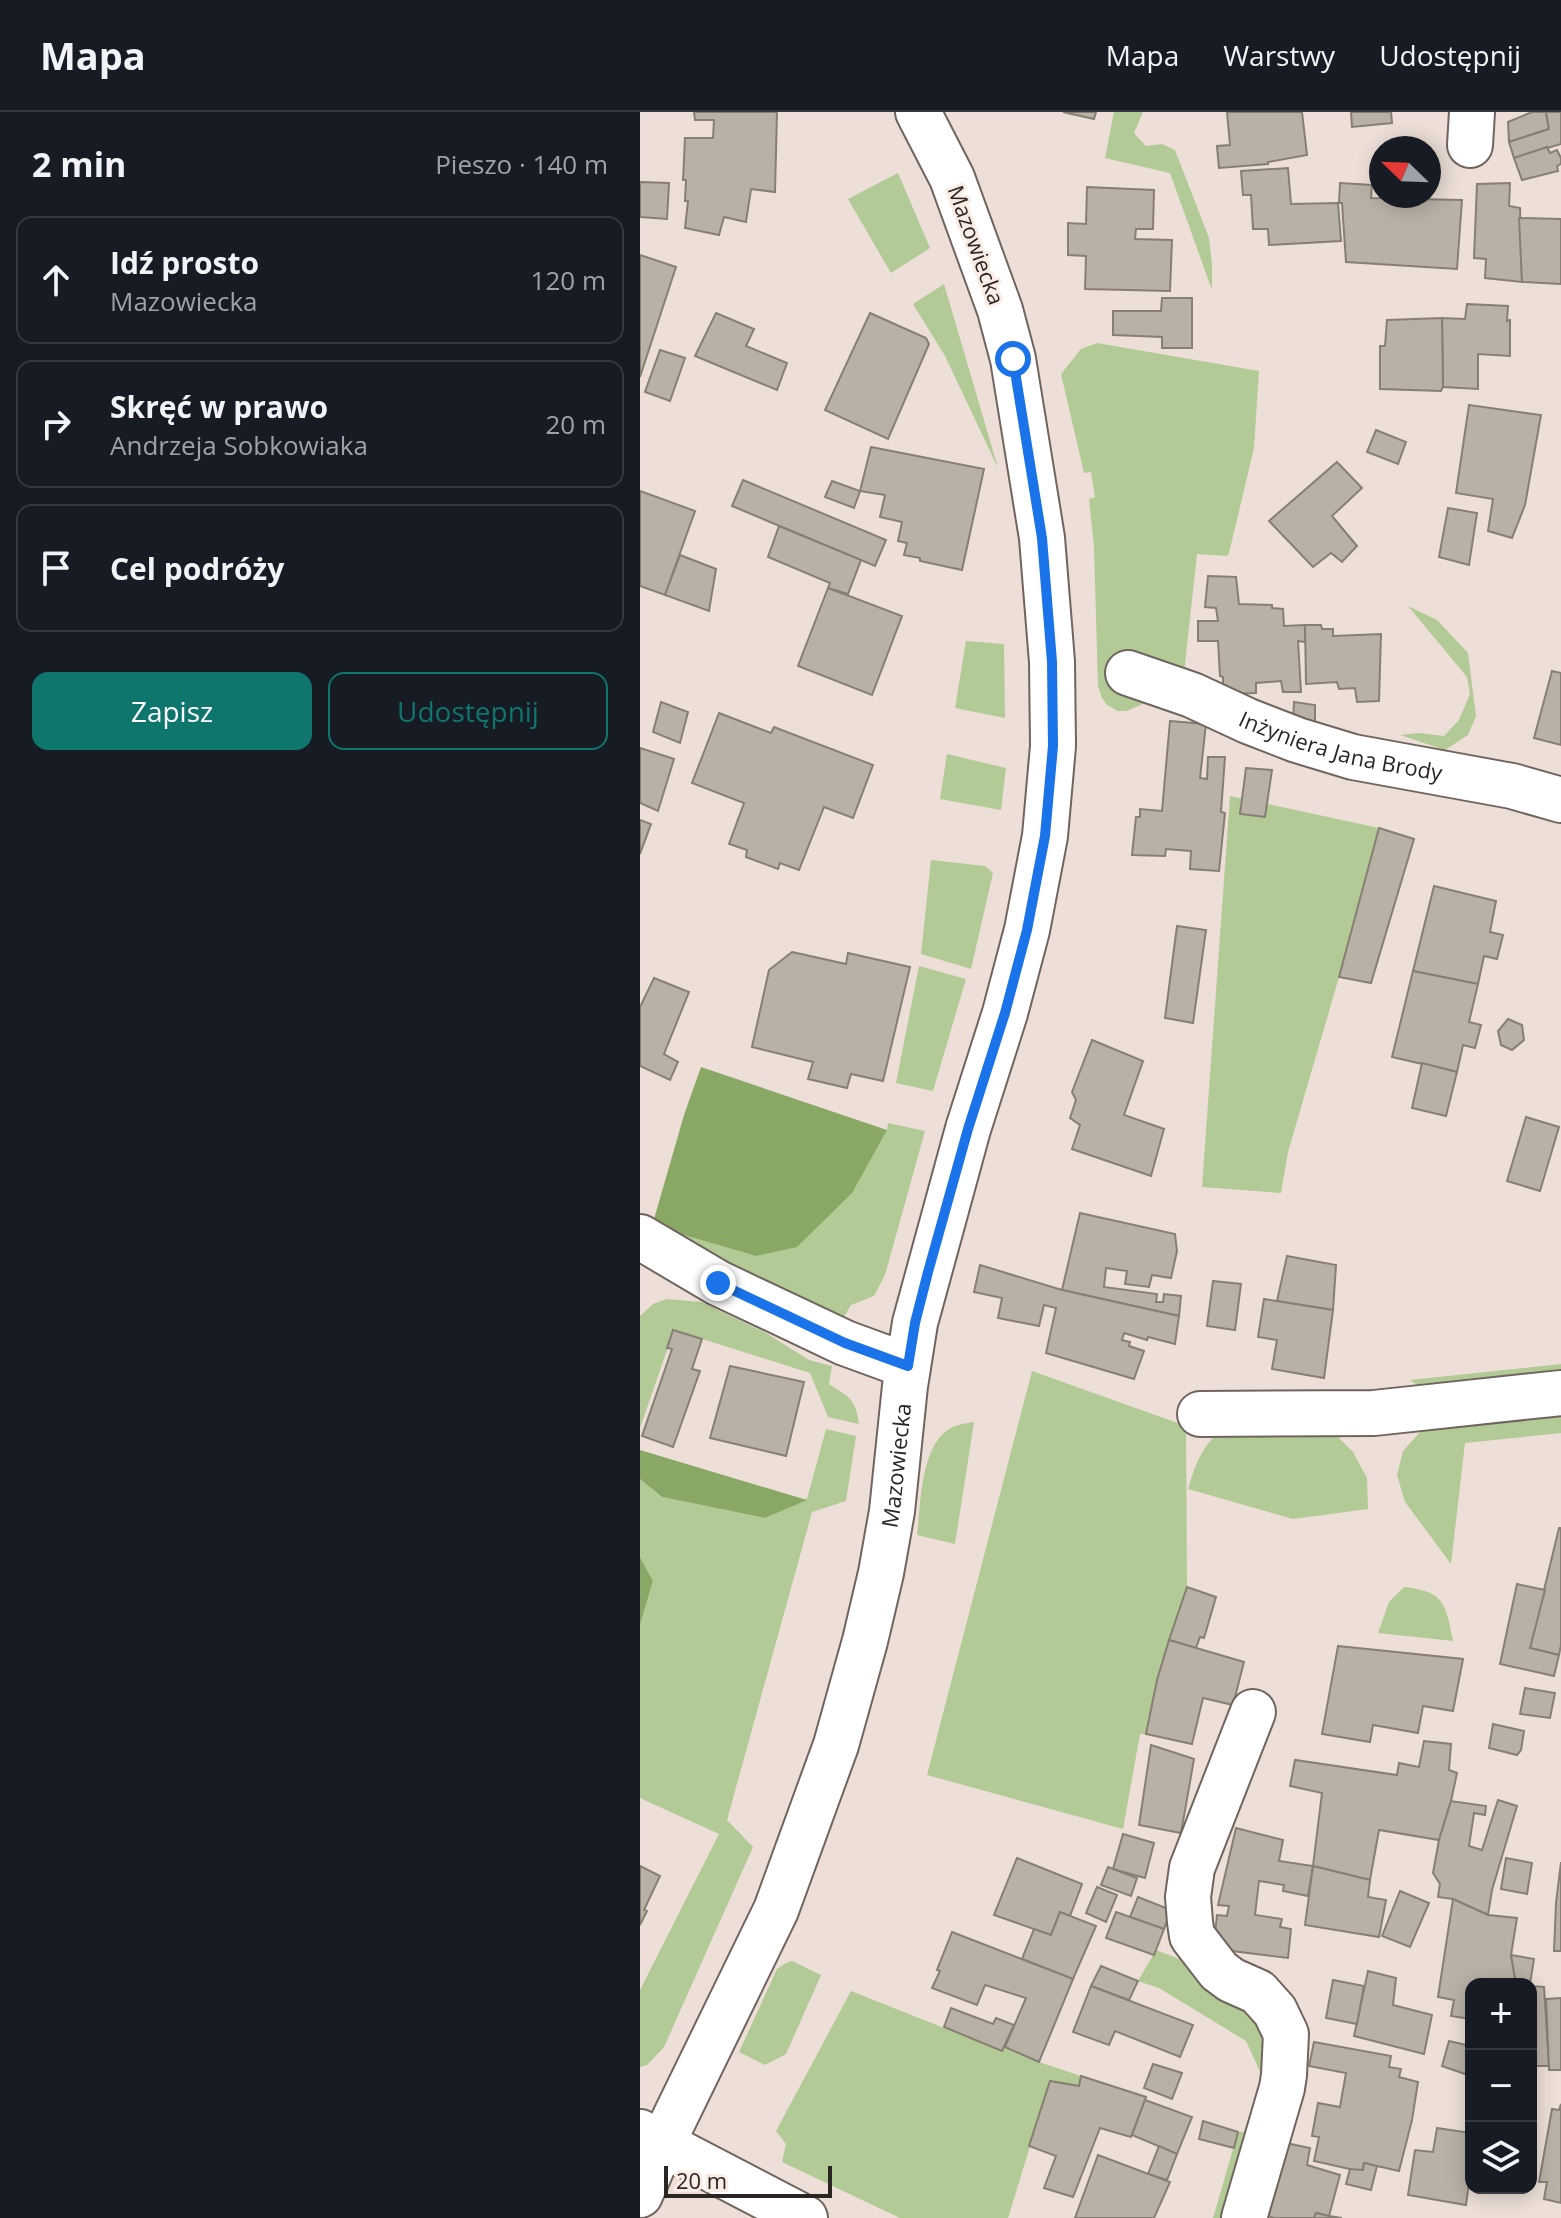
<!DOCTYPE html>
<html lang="pl">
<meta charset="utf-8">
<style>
:root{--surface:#171b24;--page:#20242c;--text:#f1f3f6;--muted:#9ea1a6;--line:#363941;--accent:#0f766e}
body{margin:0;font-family:"Open Sans",sans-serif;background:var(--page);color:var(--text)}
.controls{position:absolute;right:24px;bottom:24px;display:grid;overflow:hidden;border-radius:16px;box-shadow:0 4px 20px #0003}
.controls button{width:72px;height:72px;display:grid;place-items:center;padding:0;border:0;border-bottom:2px solid var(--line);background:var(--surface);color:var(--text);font:40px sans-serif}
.compass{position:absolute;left:729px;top:24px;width:72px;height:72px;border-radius:50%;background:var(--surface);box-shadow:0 4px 20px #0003;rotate:293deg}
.scale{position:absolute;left:24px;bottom:20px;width:168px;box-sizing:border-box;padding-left:8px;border:4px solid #2b2623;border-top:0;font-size:22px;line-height:28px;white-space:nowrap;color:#2b2623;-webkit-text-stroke:6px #faece5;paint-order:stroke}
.stop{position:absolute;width:24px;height:24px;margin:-18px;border:6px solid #1a73e8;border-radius:50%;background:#fff}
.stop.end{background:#1a73e8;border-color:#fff;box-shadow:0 2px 8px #0008}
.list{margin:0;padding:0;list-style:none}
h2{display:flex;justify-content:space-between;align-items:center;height:104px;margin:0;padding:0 32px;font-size:34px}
h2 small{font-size:26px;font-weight:400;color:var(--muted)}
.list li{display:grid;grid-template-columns:52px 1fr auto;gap:24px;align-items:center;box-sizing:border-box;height:128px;margin:0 16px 16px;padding:0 16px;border:2px solid var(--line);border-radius:16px}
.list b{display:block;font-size:30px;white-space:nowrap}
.list p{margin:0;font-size:26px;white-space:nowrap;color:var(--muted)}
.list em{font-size:26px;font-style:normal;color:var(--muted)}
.actions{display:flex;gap:16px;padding:24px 32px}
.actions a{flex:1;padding:18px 0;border:2px solid var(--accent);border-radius:16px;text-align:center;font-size:28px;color:var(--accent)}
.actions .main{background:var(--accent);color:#fff}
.icon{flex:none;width:44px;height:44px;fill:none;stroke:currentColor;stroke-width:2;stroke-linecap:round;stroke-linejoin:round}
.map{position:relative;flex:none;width:921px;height:2106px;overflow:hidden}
header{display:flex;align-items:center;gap:48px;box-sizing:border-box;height:112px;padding:0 40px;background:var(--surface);border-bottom:2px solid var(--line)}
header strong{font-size:38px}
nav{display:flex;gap:44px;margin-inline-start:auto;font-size:28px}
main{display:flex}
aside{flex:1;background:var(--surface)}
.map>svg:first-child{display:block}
</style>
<header>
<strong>Mapa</strong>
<nav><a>Mapa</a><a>Warstwy</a><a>Udostępnij</a></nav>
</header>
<main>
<aside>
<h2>2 min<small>Pieszo · 140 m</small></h2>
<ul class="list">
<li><svg class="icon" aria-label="ahead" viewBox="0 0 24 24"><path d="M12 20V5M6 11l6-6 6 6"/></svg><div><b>Idź prosto</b><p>Mazowiecka</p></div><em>120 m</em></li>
<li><svg class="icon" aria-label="right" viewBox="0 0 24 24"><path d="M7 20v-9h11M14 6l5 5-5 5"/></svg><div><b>Skręć w prawo</b><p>Andrzeja Sobkowiaka</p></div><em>20 m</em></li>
<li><svg class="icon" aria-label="arrive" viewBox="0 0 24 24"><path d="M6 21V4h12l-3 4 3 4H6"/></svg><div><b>Cel podróży</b></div></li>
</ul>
<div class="actions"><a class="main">Zapisz</a><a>Udostępnij</a></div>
</aside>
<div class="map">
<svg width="921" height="2106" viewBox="0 0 921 2106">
<rect width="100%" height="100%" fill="#eddfd7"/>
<g fill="#b2ca95">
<path d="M474,0H503L494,21L506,34L522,32L535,38L569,126L572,152V178L530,61L465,46Z"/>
<path d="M258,61L290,136L251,161L208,87Z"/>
<path d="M304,172L358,356L305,244L273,192Z"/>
<path d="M457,231L619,259L614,336L589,441L587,444L557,442L544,561L520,584L487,599H478L467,593L462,586L458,574L454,435L449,387L455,385L451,360L444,361L421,262L441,237Z"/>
<path d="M768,494L797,508L828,541L836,604L828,623L805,638L760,623L779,621L804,624L819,608L830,582L827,565Z"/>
<path d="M326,529L364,532L365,606L315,596Z"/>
<path d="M307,642L366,656L361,698L300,687Z"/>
<path d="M590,684L739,716L699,865L648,1040L641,1081L562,1075Z"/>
<path d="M291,748L345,754L353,761L331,857L281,842Z"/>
<path d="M279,854L326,867L293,979L256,971Z"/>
<path d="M248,1011L285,1019L245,1163L234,1184L211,1193L202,1208L138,1188L29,1119L116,1144L247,1018Z"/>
<path d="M27,1187L61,1190L126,1221L169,1248L192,1254L189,1272C209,1285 216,1287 219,1312L188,1305L170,1261L34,1218L0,1316V1204L13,1192Z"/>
<path d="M921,1252V1267L785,1279L770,1268Z"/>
<path d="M392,1259L546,1314L547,1475L517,1568L506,1622H500L483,1717L287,1663Z"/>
<path d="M921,1296V1321L825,1331L811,1452L765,1390L757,1363L763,1339L780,1320Z"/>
<path d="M334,1310L315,1432L277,1423C281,1391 280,1328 315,1314C320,1312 328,1311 334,1310Z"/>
<path d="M186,1317L216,1324L206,1389L172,1400L87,1708L113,1735L24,1935L7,1953L0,1955V1878L79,1722L0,1686V1513L13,1469L0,1445V1367L22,1385L125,1406L167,1387Z"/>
<path d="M581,1317L692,1319L713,1340L727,1366L728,1397L653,1407L548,1377C556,1350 561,1337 581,1317Z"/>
<path d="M764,1475C805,1479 806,1493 813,1529L738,1521L749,1490Z"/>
<path d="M516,1838L560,1855L622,1901L632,1945L590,2106H573L598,2020H604L622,1964L606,1929L519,1876L498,1869Z"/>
<path d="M152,1849L181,1863L146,1942L125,1953L99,1940L137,1857L146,1851Z"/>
<path d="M211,1879L362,1939L365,1935L399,1950L441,1964L439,1974L410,1970L368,2106H260L142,2050L146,2032L136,2019Z"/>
</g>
<g fill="#8aa865">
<path d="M61,955L247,1018L212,1081L157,1135L116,1144L12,1114L44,1003Z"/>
<path d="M0,1338L167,1388L125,1406L22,1385L0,1367Z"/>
<path d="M0,1445L13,1469L0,1513Z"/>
</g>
<g fill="#bab1a6" stroke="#877f74" stroke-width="2">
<path d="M54,0H137L135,80L111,77L106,110L84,105L79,123L45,116L48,89H45L46,68H43L45,26H73L74,8H55Z"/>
<path d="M423,0H456L454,7Z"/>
<path d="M587,0H662L667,43L628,50V52L579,56L577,34L590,33Z"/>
<path d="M711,0H751L752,11L712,15Z"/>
<path d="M892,0H906L909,17L869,30L868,10Z"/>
<path d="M906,0H921V32L874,46L869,30L909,17Z"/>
<path d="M907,35L910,41L917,38L921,46V52L917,54L918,59L882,68L874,46Z"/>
<path d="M648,56L651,92L698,91L701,129L629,133L628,117H613L611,83H603L601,59Z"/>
<path d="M0,70L29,71L27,107L0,105Z"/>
<path d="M700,71L732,73L731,86L822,88L817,157L706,150L702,91H699Z"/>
<path d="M870,71L869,94L880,96L882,170L845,166L846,147L834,146L837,72Z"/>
<path d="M447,75L514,78L513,117H496L495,127L532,128L530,179L445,177L446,144L428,143V111L446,112Z"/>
<path d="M879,106L921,107V172L882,170Z"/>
<path d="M0,143L36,155L0,265Z"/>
<path d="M522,186H552V236H522V225L473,223V199H521Z"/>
<path d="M827,192L868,194L867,209L870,208V244L838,242V277L803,275L802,206L825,207Z"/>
<path d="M76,201L114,217L106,234L147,251L137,278L55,244Z"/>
<path d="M230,201L286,226L289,232L248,327L185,298Z"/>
<path d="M802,206L803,275L801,279L740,277V234H745L747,208Z"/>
<path d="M20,238L45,246L30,289L5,280Z"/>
<path d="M829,293L901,303L885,393L872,426L848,419L853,387L816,381Z"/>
<path d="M736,318L766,330L758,352L727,340Z"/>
<path d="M231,335L344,357L322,458L280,449V446L264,443L267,431L258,429L262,410L240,405L245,383L220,379Z"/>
<path d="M697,350L722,376L692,404L717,434L702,450L691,441L673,455L629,409Z"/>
<path d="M103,368L246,428L235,454L92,394Z"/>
<path d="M192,369L220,379L214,396L185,385Z"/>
<path d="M0,379L55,399L25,483L0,474Z"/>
<path d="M808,396L837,401L829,453L799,445Z"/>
<path d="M139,414L221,448L208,482L188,476L190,471L128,445Z"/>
<path d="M40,443L76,457L69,499L25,483Z"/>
<path d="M568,464L596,465L599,492L632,493V496L643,497L644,514L665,513V530L658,529L661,580H643L641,569L616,571V581L583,582V565L580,564L578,529H558V509H578L576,496L565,495Z"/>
<path d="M188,476L262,504L232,583L158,554Z"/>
<path d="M665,513H681L682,517H693V524L741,522L739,589L717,590L715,576L699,577L697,570L666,572Z"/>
<path d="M912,559L921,561V633L894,626Z"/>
<path d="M21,590L48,600L40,631L13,620Z"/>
<path d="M654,590L675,593V613L653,611Z"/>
<path d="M79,601L131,621L134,615L233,653L213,706L184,695L159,758L140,751L138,757L106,745L107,738L89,732L104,691L52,671Z"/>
<path d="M530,609L566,612L560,666L567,667L568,645H585L581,700L585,701L579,759L550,757L551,739L526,737L525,744L492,743L496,705H500V697L522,699Z"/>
<path d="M0,636L34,647L18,699L0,691Z"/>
<path d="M606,656L632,658L625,705L600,702Z"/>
<path d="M0,708L11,712L0,742Z"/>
<path d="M739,716L774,727L731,871L699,865Z"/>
<path d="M794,774L856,789L850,820L863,823L857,847L844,844L838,872L773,859Z"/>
<path d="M537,814L566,818L553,911L525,906Z"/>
<path d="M152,840L206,852L208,841L270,855L243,969L211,962L207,976L168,967L173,950L112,935L129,858Z"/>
<path d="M773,859L838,872L829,910L841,913L835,936L823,933L817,960L752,945Z"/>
<path d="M14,866L49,880L24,942L38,950L30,968L0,954V895Z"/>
<path d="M868,907L882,913L884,928L872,938L861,933L858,919Z"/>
<path d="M452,928L503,949L484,1003L524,1017L511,1064L432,1037L440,1013L430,1006L436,988L432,980Z"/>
<path d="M782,951L817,960L806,1004L772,996Z"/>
<path d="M886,1005L919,1015L900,1079L867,1069Z"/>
<path d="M440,1101L535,1122L537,1139L531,1166L512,1163L509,1175L485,1172L487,1159L466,1156L464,1175L517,1182L516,1190H523L524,1182L541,1184L539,1204L422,1178Z"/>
<path d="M647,1144L696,1153L693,1198L637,1189Z"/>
<path d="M340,1153L422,1178L539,1204L535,1232L508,1225L507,1228L484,1221L482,1228L490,1230L489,1234L504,1239L494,1267L406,1241L416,1196L404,1193L399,1214L358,1206L362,1186L334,1180Z"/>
<path d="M573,1169L601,1172L595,1218L567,1214Z"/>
<path d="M624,1187L693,1198L684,1266L632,1257L637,1228L618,1225Z"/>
<path d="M33,1218L62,1227L52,1257L60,1259L33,1335L2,1324L32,1237L27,1236Z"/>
<path d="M90,1254L164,1270L146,1344L70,1326Z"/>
<path d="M919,1416H921V1533L919,1543L890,1536Z"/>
<path d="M877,1472L905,1478L890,1536L919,1543L914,1564L860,1552Z"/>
<path d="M547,1475L576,1485L564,1526L560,1525L556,1536L529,1528Z"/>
<path d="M529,1528L604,1550L593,1593L563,1586L552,1632L506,1622L517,1568Z"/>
<path d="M698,1534L823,1547L813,1599L783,1594L778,1621L733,1613L730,1630L682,1622Z"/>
<path d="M885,1576L915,1581L910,1606L880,1602Z"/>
<path d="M853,1612L884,1619L881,1638L877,1643L849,1636Z"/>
<path d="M784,1629L811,1632L809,1658L817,1661L811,1689L799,1728L739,1718L730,1768L673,1754L682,1681L650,1674L655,1648L757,1663L759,1651L779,1655Z"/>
<path d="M511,1633L554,1647L541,1721L499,1713Z"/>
<path d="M858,1688L877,1694L852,1778L848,1803L813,1787L798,1785L800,1772L793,1761L799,1728L811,1689L846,1694L845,1703L834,1701L829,1734L842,1738Z"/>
<path d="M596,1716L643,1728L639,1749L673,1754L668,1784L643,1779L644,1773L619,1769L615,1803L642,1807L640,1815L651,1817L648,1846L584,1838L575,1822L577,1803L587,1804L589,1794L578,1793Z"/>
<path d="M483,1722L514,1731L505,1766L473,1757Z"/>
<path d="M377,1746L442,1772L430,1804L420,1800L411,1823L354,1803Z"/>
<path d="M866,1746L892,1751L887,1782L861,1777Z"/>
<path d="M921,1750V1839H914L916,1791Z"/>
<path d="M0,1754L20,1764L4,1798L7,1799L0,1813Z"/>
<path d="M673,1754L730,1768L728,1785L746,1788L739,1825L665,1813Z"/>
<path d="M468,1755L497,1766L491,1784L461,1773Z"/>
<path d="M457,1775L477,1783L466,1810L446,1801Z"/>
<path d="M760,1779L789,1791L770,1835L742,1824Z"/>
<path d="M498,1785L531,1798L524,1817L490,1805Z"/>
<path d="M813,1787L848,1803L877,1806L871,1843L876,1872L862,1869V1872H831V1907L811,1904L814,1888L798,1885Z"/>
<path d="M420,1800L456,1814L433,1867L382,1847L394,1817L411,1823Z"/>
<path d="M476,1800L524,1817L514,1843L466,1826Z"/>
<path d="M312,1820L433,1867L399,1950L365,1935L386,1886L345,1873L337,1893L292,1876L300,1859L297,1858Z"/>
<path d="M871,1843L894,1847L890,1872H876Z"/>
<path d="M461,1854L498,1869L489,1888L451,1874Z"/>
<path d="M728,1859L756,1866L753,1893L792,1903L784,1942L714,1924Z"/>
<path d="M693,1868L724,1874L717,1912L686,1906Z"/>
<path d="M451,1874L553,1913L540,1945L475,1919L469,1933L433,1920Z"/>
<path d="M891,1874L904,1875L909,1954H891Z"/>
<path d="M921,1886V1958H909L906,1887Z"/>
<path d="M311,1896L353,1912L356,1906L374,1913L362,1939L304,1915Z"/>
<path d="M809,1929L831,1934V1964L802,1954Z"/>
<path d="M674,1930L751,1944L749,1955L761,1957L759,1965L778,1970L772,2008L759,2059L724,2051L723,2060L674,2049L679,2025L672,2024L678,1991L700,1995L706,1961L669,1954Z"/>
<path d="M513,1952L542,1961L532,1987L504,1976Z"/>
<path d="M441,1964L506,1985L491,2025L460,2016L433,2085L404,2076L416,2044L389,2034L410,1969L439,1974Z"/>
<path d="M505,1988L552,2005L537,2042L492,2023Z"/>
<path d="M921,1992V2091L904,2087L907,2070H899L912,1997L919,1998Z"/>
<path d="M563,2009L598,2020L594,2036L559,2027Z"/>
<path d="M797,2016L831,2021V2056L826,2093L768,2083L775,2038L793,2040Z"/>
<path d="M641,2030L670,2036L667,2053L700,2063L689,2104L676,2101L674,2106H634L622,2102Z"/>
<path d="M519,2034L537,2042L527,2068L508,2062Z"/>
<path d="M458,2043L530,2070L514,2106H435Z"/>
<path d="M724,2051L737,2054L731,2078L706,2072L710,2057L723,2058Z"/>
<path d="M676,2101L689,2104L702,2106H674Z"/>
</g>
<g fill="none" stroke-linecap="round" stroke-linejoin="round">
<g stroke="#70655e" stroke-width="48">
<g id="minor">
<path d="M830,33L832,0"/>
<path id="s1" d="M488,561L552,583L608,609L657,628L713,645L872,674L921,688"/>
<path d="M0,1125L78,1171L205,1231L268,1254"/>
<path d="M560,1302L734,1301L921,1281"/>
<path d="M0,2020L165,2106"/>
<path id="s2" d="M0,2083L23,2030L136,1798L196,1633L225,1529L241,1461L252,1399L265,1274L275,1211L328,1017L365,901L387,818L405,724L413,634L412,550L402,426L373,247L360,198L312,66L278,0"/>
<path d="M604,2106L642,1976L644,1963L646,1922L635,1899L618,1880L591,1868L579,1859L552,1824L550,1810L548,1785L552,1756L613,1600"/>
</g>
</g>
<use href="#minor" stroke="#fff" stroke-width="44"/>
</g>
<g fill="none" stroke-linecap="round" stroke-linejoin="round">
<path stroke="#1a73e8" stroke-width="10" d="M78,1171L205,1231L268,1254L275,1211L288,1160L328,1017L365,901L387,818L405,724L413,634L412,550L402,426L373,247"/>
</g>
<g text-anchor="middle" stroke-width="6" stroke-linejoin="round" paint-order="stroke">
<g font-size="22" fill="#2b2623" stroke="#faece5">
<text transform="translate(336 133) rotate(70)" y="8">Mazowiecka</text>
<text dy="8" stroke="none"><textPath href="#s1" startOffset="226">Inżyniera Jana Brody</textPath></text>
<text dy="8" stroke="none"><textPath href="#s2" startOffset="778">Mazowiecka</textPath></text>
</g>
</g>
</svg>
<div class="controls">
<button>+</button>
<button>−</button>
<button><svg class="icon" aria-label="layers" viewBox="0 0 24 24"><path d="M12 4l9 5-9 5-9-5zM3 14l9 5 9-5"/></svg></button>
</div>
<svg class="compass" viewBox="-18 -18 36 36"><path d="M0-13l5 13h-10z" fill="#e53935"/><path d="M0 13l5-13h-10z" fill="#9ea1a6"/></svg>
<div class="scale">20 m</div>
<div class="stop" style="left:373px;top:247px"></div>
<div class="stop end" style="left:78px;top:1171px"></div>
</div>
</main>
